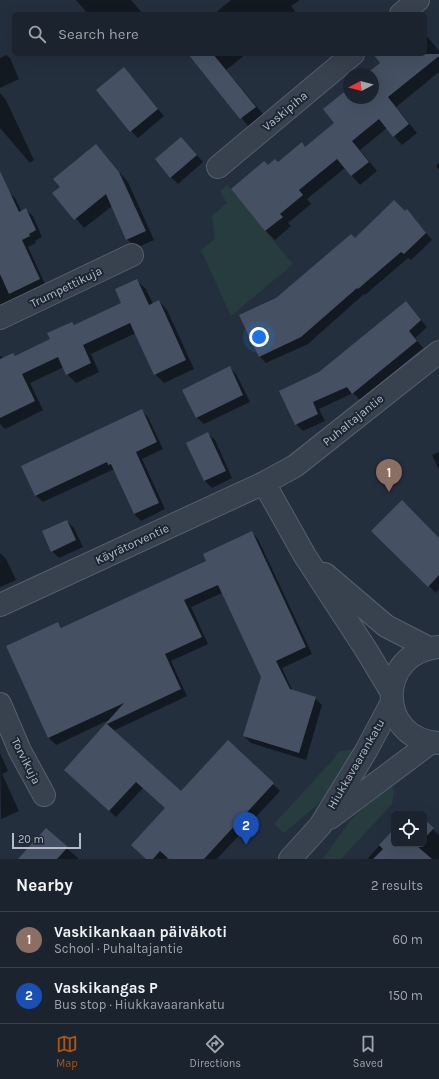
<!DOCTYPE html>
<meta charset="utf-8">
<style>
:root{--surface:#1b232e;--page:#282f3a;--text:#f1f3f6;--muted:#a0a4aa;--line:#39404a;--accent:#b45309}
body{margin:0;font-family:Karla,sans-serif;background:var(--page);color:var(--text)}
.controls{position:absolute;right:12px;bottom:12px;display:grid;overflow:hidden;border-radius:6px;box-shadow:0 4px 16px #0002}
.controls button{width:36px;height:36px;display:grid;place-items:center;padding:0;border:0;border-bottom:1px solid var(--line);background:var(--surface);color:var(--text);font:20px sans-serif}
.compass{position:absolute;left:343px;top:68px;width:36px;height:36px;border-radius:50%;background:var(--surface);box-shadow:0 4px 16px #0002;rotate:263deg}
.scale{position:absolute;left:12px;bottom:10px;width:69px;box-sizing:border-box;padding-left:4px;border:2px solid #b4bcc9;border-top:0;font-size:11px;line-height:14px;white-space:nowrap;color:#b4bcc9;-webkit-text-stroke:3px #1d2633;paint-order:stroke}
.you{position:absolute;left:259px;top:337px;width:14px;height:14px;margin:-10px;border:3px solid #fff;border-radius:50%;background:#1a73e8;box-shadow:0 0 0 6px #1a73e833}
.badge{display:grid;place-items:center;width:26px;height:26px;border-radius:50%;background:var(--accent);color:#fff;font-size:13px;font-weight:700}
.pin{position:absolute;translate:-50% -33px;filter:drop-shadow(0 1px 2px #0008)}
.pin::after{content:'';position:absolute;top:21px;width:14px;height:12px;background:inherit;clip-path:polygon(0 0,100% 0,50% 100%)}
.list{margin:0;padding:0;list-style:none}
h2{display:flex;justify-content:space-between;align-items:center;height:52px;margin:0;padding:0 16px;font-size:17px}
h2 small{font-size:13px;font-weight:400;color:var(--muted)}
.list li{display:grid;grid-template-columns:26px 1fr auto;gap:12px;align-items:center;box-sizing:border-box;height:56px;padding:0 16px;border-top:1px solid var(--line)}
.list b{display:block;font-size:15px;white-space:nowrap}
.list p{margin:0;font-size:13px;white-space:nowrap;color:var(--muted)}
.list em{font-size:13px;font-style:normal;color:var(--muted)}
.icon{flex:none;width:22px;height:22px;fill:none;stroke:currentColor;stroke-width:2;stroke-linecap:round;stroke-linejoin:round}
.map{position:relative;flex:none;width:439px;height:859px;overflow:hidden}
.search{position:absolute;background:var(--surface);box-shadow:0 4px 16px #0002;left:12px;right:12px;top:12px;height:44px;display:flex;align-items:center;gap:10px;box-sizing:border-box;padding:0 14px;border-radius:6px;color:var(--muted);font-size:15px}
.sheet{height:164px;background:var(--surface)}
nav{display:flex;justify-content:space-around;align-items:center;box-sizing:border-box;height:56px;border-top:1px solid var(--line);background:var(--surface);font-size:11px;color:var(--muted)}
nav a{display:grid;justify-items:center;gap:2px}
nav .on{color:var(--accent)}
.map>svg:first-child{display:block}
</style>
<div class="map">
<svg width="439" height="859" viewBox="0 0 439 859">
<rect width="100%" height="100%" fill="#242f3e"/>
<g fill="#263c3f">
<path d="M227,185L293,264L231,316L201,250L215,239L212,216L227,203L220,191Z"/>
<path d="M348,750H354L335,785L317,805L284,833L274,824L331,762L339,751Z"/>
<path d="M392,786L394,791L392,804L341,859H323L350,821L359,812Z"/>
</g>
<g fill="#0007">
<path d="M76,0H131L143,14H88Z"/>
<path d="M231,0H300L291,6L295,11L291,14H214Z"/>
<path d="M425,34L439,51V72L396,107L417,133L402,145L387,128L360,150L377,171L360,185L345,168L307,199L311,204L288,223L291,226L275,240L266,231L232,189L268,166L278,163L306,148L336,123L349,89V98H373V74H368L382,63L385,54H425Z"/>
<path d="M189,54H246L226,70L263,114L248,126Z"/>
<path d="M6,55L10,58L19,79L0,88V58Z"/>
<path d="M130,75L164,116L138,138L131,131Z"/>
<path d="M0,93L6,100L34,160L30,163L0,128Z"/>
<path d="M181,138L203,162L178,184L171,177Z"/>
<path d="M96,145L128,182L154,240L136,248L127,239L112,206L84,228L54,193L61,187Z"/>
<path d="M439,163V170L436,166Z"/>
<path d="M8,191L15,198L22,212L26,210L33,216L42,237L35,241L36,243L28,247L46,286L0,307V195Z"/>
<path d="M407,211L432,240L411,260L408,258L365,295L364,294L308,344L266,363L259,356L276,299L355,240Z"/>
<path d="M137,281L146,289L153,304L159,301L167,310L194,369L164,383L155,374L136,333L91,354L99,372L76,383L67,374L64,367L30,383L43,410L5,429L0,424V357L2,356L3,358L16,357L51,339L72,323L74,325L123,303Z"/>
<path d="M406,303L427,327L415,338L423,348L360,400L353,393L319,409L325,421L303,431L296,424L320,373Z"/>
<path d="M230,368L236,374L250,402L204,424L197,418L184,390Z"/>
<path d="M141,410L148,417L163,449L142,459L165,509L141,521L134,514L114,469L43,502L36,496L22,466Z"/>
<path d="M208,434L215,440L232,478L212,488L205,481L187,443Z"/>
<path d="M439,452V470L432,455Z"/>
<path d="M67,521L74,528L83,547L59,558L52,551Z"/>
<path d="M373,531L439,539V589L436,593Z"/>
<path d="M251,532L258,539L312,654L282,668L293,692L315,698L322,705L306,760L251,743L244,736L262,677L222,593L191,607L208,644L171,661L187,696L113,731L181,793L228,742L280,791L217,859H170L168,857L166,859H147L166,808L143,788L116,817L65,770L111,719L56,745L49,738L7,647L58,623L63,629L208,561Z"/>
<path d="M0,553L6,559L16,580L0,587Z"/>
<path d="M0,753L8,771L2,774L19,811L1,819Z"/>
<path d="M424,821L439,835V859H367L394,830V844H424Z"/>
<path d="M46,829L79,859H20Z"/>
</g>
<g fill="#455162">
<path d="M188,54H213L256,107L240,119Z"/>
<path d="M373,54H439V56L388,97L409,124L393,137L379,119L352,141L369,162L351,176L337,159L299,190L303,195L280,214L283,217L265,231L231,189L264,161L268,165L275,159L278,162L302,142L305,147L334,123L323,109L349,88V98H373V74H366L380,63Z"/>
<path d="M124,67L158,109L130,132L96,90Z"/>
<path d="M181,137L197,155L170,178L155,159Z"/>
<path d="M96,144L119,172L146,231L126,240L106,194L74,220L52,193L60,187L53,179Z"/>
<path d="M0,171L19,212L26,208L36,230L29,234L30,236L22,240L40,279L9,294L0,274Z"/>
<path d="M394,200L405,211L407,209L426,233L404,254L401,252L358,289L357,288L301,337L259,357L239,315L276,298L351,234L355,238Z"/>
<path d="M137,279L149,305L159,300L186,360L154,375L130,323L83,345L91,363L66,375L58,357L22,374L35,401L0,418V359L13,353L15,356L50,339L47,333L72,322L74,325L121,303L115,289Z"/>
<path d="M406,301L421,320L409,331L417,341L352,394L347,387L313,402L318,414L295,425L279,391L319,372Z"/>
<path d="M230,366L243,395L196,418L182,390Z"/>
<path d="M142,409L157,442L136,452L159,503L134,514L111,464L108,465L107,462L35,496L21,466Z"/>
<path d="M208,432L226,471L204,481L186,443Z"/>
<path d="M402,500L439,538V575L428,587L371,531Z"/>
<path d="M67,520L76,540L51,552L42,531Z"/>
<path d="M252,531L306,647L276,661L290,689L316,697L299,753L243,736L261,677L218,585L184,600L202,637L165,654L181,689L107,724L181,791L228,740L274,783L204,859H169L160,851L153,859H146L131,845L165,808L136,782L109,811L64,770L124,703L48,738L6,646L58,622L61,628L206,561L203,554Z"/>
<path d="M424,819L434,828L424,839Z"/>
<path d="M46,828L68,847L57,859H18Z"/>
<path d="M394,829V844H419L417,846L432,859H373L383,849L379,845Z"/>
</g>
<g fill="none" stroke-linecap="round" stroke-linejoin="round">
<g stroke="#565f6c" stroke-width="24">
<g id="minor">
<path d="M401,14L418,0"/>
<path d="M218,167L353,54"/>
<path d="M0,318L132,255"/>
<path d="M264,483L305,556L365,648L391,691"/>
<path d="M325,574L386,626L429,648"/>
<path d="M0,605L264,483L295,466L439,352"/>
<path d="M0,704L20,751L44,795"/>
</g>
</g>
<g stroke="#565f6c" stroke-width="24">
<g id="tertiary">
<path d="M439,647C376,652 376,740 439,743"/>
<path d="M330,818L430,743"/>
<path d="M290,859L320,826L366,751L392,702"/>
</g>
</g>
<use href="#minor" stroke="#38414e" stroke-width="22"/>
<use href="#tertiary" stroke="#38414e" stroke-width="22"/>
</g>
<g text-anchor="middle" stroke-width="4" stroke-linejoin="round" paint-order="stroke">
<g font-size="12" fill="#b4bcc9" stroke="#1d2633">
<text transform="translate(285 111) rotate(-40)" y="4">Vaskipiha</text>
<text transform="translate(66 287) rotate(-26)" y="4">Trumpettikuja</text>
<text transform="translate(353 420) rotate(-39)" y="4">Puhaltajantie</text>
<text transform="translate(132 544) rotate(-25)" y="4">Käyrätorventie</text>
<text transform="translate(26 761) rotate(63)" y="4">Torvikuja</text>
<text transform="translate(356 764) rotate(-60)" y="4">Hiukkavaarankatu</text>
</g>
</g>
</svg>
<div class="controls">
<button><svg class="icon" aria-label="locate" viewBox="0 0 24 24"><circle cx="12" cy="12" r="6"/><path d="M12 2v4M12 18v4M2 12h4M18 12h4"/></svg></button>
</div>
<svg class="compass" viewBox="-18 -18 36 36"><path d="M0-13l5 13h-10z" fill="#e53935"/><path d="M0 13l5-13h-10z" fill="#a0a4aa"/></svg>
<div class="scale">20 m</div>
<div class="you"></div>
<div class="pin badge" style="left:389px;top:492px;background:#8d6e63">1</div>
<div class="pin badge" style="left:246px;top:845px;background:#1a4fb4">2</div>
<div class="search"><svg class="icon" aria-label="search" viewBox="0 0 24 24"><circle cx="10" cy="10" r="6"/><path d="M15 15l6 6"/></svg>Search here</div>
</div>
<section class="sheet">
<h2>Nearby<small>2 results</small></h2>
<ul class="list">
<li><span class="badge" style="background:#8d6e63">1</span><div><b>Vaskikankaan päiväkoti</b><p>School · Puhaltajantie</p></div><em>60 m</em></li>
<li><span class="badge" style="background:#1a4fb4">2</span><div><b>Vaskikangas P</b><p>Bus stop · Hiukkavaarankatu</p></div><em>150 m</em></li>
</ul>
</section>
<nav>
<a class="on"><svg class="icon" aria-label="map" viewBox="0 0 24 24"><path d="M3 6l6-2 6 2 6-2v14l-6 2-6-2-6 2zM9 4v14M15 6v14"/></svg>Map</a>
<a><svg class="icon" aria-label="directions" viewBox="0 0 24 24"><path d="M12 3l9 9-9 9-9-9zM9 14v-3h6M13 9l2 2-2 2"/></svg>Directions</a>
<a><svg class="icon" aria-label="saved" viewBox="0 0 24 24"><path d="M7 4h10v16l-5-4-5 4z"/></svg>Saved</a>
</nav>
